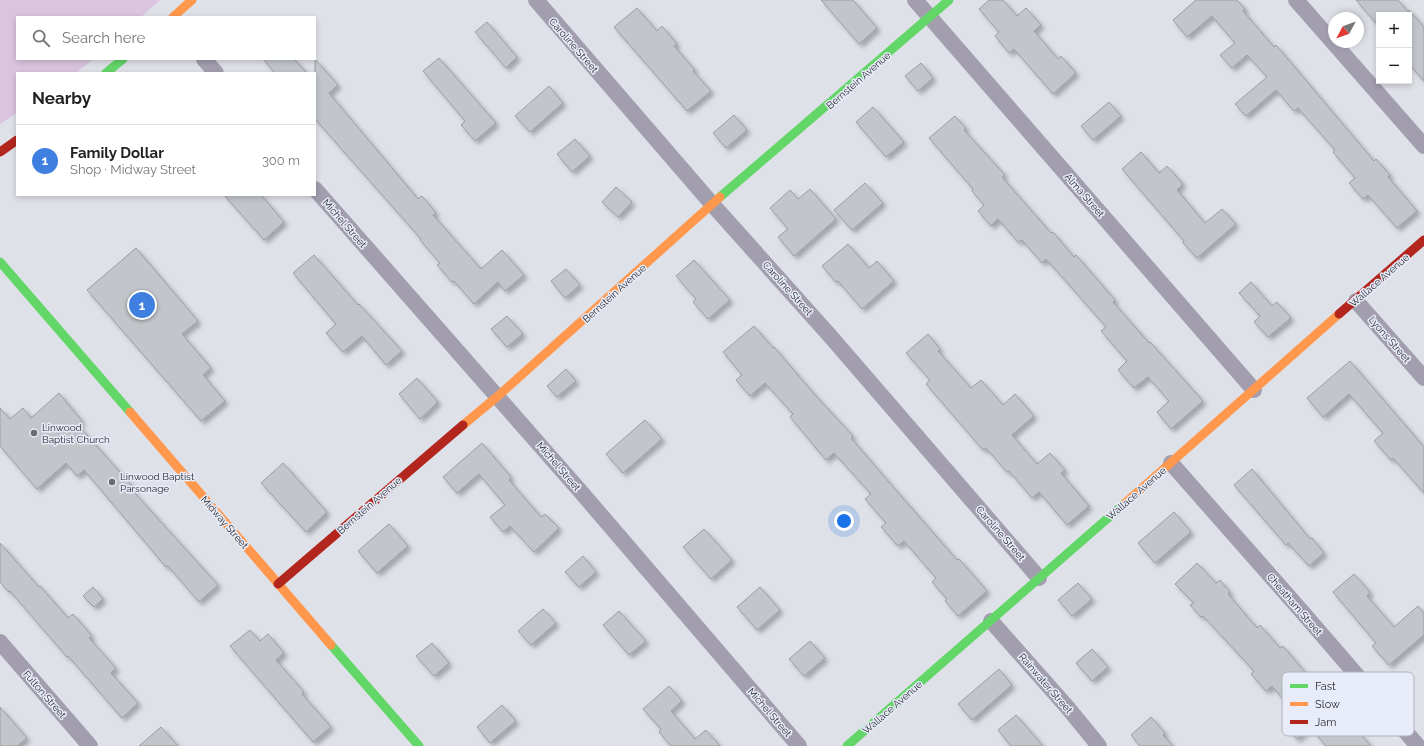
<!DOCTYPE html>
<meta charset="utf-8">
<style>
:root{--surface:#fff;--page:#f2f2f2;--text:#222;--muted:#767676;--line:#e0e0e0;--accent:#db2777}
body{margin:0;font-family:Raleway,sans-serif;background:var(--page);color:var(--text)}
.controls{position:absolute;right:12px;top:12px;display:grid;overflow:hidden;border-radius:0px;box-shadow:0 2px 6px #0003}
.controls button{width:36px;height:36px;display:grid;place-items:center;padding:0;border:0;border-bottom:1px solid var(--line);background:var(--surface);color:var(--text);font:20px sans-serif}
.compass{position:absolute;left:1328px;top:12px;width:36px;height:36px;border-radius:50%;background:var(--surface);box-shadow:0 2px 6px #0003;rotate:229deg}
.you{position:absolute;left:844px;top:521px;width:14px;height:14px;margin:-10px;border:3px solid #fff;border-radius:50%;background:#1a73e8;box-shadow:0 0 0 6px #1a73e833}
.badge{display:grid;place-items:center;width:26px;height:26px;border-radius:50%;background:var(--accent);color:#fff;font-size:13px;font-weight:700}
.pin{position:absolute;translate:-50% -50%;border:2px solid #fff;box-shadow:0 1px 4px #0006}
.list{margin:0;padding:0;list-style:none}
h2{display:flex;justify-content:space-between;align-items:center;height:52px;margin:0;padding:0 16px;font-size:17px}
h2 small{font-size:13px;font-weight:400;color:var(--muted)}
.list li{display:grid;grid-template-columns:26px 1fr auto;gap:12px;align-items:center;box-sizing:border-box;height:72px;padding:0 16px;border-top:1px solid var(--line)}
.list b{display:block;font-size:15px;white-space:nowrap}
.list p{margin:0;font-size:13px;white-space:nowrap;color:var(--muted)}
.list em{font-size:13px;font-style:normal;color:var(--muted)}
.icon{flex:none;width:22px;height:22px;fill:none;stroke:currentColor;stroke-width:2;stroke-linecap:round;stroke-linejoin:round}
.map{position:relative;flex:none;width:1424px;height:746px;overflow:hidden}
.search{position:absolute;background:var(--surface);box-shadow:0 2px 6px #0003;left:16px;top:16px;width:300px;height:44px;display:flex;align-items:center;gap:10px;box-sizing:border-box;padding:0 14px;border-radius:0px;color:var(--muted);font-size:15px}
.panel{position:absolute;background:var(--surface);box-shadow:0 2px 6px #0003;left:16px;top:72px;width:300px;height:124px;border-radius:0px}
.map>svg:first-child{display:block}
</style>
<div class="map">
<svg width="1424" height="746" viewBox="0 0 1424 746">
<defs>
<filter id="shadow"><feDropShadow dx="3.5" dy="3.5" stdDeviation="2" flood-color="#0004"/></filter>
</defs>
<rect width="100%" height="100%" fill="#dfe1e8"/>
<path fill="#dac4e0" d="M0,0H160L141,17H17V59H93L76,73H17V113L0,124Z"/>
<g fill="#c2c6ca" stroke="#9a9da2" filter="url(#shadow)">
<path d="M821,0H853L877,28L859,44Z"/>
<path d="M989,0H1003L1017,16L1026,8L1041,25L1034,31L1058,59L1061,56L1076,73L1053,94L1014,49L1009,53L995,36L999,32L979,9Z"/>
<path d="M1196,0H1237L1245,9L1243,11L1274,47L1276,45L1374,161L1376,159L1390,175L1388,177L1417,211L1397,228L1368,195L1363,199L1349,183L1355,178L1333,152L1335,150L1298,108L1294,111L1276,90L1246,116L1235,104L1267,77L1247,55L1232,68L1220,55L1235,43L1212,16L1187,37L1173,20Z"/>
<path d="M1356,0H1398L1409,13V10L1424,27V81L1409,64V15H1379V20L1376,23Z"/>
<path d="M637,8L657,31L662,26L677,44L674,46L695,70L693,71L711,91L687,111L614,27Z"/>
<path d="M487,22L517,57L506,68L475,32Z"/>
<path d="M439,58L496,123L475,141L461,125L465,121L423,71Z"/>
<path d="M263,59H294L307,73H275Z"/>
<path d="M315,59L338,85L329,93L418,199L422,196L436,213L433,215L481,269L502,250L524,275L505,291L498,282L474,304L454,281L452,282L437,265L440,263L420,240L421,239L315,119Z"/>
<path d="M921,63L933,78L918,91L905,76Z"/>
<path d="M549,86L563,103L530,132L515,116Z"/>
<path d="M1109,102L1121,116L1093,140L1081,126Z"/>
<path d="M873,107L904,142L886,157L856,122Z"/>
<path d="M734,115L747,130L726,148L713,133Z"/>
<path d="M955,116L966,128L964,130L1005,175L1002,177L1051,233L1053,232L1074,257L1076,255L1115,300L1113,302L1149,343L1150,342L1203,401L1171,429L1157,412L1169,401L1148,377L1134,388L1118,370L1127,361L1101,331L1106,327L1071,287L1046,259L1042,263L1022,240L1018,242L998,219L991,226L978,211L984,205L972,191L973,189L929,138Z"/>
<path d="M575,139L590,156L572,172L557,154Z"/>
<path d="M1141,152L1159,173L1167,166L1183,184L1177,190L1205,223L1222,209L1236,224L1197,258L1183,243L1184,241L1122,169Z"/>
<path d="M865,183L883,203L852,230L834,210Z"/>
<path d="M616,187L632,202L618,217L602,202Z"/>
<path d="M810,189L836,219L794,256L778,237L788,229L770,208L790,190L798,199Z"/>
<path d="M224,195H261L284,222L264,240Z"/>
<path d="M848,244L869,268L877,261L894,281L862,309L838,281L836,282L822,266Z"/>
<path d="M136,248L198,321L182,334L211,368L203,375L225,401L201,421L87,290Z"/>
<path d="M314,255L358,305L359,304L402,351L386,365L362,336L343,352L326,333L336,324L293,273Z"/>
<path d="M694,260L730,300L708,319L693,302L696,299L676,276Z"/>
<path d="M566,269L580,285L565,298L551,281Z"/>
<path d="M1251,282L1272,306L1277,302L1291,318L1268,337L1254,322L1260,316L1239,293Z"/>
<path d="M507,316L523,334L507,347L491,329Z"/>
<path d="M754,326L773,348L774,347L815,395L853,436L851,438L901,496L957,560L959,559L987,591L958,616L945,601L947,599L932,582L936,578L904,541L898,546L881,527L886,523L865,499L871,494L834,453L826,460L790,417L793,414L765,383L750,396L736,380L742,375L723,352Z"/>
<path d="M928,334L940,349L938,351L971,388L981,380L1003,405L1015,394L1034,416L1012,435L1037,464L1050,453L1065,470L1061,473L1089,506L1067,525L1039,492L1032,498L1009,471L1007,472L986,448L983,450L926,384L930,380L906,353Z"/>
<path d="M1350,361L1424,447V493L1393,458L1391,460L1374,441L1383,433L1349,394L1323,417L1307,398Z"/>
<path d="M566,369L576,381L557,397L547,386Z"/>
<path d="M417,378L438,402L420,419L399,394Z"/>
<path d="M59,393L82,421L78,425L134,488L132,490L218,585L199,602L168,566L166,567L84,470L77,476L66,463L37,489L0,446V408L10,419L23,408L31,418Z"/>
<path d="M645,420L662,439L623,473L606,454Z"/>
<path d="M482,443L511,477L509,480L541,517L545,514L559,528L534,552L510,526L503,532L490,517L505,505L479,474L457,493L443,477Z"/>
<path d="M283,463L327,512L306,532L261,483Z"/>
<path d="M1252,469L1310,539L1312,538L1324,553L1309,566L1288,543L1286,545L1234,485Z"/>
<path d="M1174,512L1191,532L1155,563L1138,543Z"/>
<path d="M389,524L408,546L377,573L358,551Z"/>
<path d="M704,529L732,560L711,579L683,547Z"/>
<path d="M0,543L39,587L40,586L68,618L73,614L92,636L89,638L116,668L111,673L138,703L122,718L68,656L67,657L10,591L9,592L0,582Z"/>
<path d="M583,556L596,572L579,587L565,572Z"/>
<path d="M1197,563L1216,583L1220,580L1230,592L1228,594L1257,628L1260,625L1280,648L1283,646L1320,690L1371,746H1326L1310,727L1297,739L1282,723L1294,712L1272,686L1266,691L1251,674L1254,671L1203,616L1201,617L1190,605L1194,603L1175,584Z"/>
<path d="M1354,574L1370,592L1367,596L1394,627L1418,606L1424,613V635L1389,665L1372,646L1376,643L1333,592Z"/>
<path d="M1078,583L1092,599L1072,616L1058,600Z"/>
<path d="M93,587L103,599L94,607L83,596Z"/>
<path d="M760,587L780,610L757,630L737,607Z"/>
<path d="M543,609L556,623L531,645L518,631Z"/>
<path d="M619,611L646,641L629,655L603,625Z"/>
<path d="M250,630L260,641L268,634L284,653L276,660L304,692L302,694L331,727L313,742L230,646Z"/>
<path d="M810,641L825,658L804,676L789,659Z"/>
<path d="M432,643L449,663L434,676L416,656Z"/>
<path d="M1092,649L1108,667L1092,681L1076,663Z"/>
<path d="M999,669L1012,685L972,720L958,704Z"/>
<path d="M669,686L682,701L671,711L695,739L706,730L720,746H671L659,732L661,729L643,709Z"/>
<path d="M502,705L516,721L490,743L477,727Z"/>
<path d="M0,707L27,738L17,746H0Z"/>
<path d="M1016,715L1043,746H1011L998,730Z"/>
<path d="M1151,717L1165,733L1163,735L1173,746H1140L1131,735Z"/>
<path d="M161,727L178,746H139Z"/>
</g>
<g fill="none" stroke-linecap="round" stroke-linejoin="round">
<g stroke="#a29eae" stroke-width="16">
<path d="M536,0L712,204L831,337L1039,578"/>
<path d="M915,0L1254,390"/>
<path d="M1296,0L1424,146"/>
<path d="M204,59L216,73"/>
<path d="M315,189L581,492L799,746"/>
<path d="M1356,301L1424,378"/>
<path d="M1171,463L1304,614L1418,746"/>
<path d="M991,621L1068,708L1099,746"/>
<path d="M0,642L90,746"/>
</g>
<g stroke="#63d668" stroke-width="9">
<path d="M106,73L123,59"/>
<path d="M720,197L949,0"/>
<path d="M0,262L130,412"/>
<path d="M331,645L419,746"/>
<path d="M847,746L1124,504"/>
</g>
<g stroke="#ff974d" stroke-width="9">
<path d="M173,17L192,0"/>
<path d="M130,412L331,645"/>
<path d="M463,425L498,396L720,197"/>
<path d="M1124,504L1339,314"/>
</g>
<g stroke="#b3261e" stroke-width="9">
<path d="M0,152L17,140"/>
<path d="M1339,314L1424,240"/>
<path d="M278,584L463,425"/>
</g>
</g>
<g fill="#6a6c71" stroke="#e8ecf9" stroke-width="1.5">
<circle cx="34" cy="433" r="4"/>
<circle cx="112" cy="482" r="4"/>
</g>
<g text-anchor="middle" stroke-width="3" stroke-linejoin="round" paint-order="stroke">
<g font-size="10" fill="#2b2d31" stroke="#e8ecf9">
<text transform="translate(574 45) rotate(49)" y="4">Caroline Street</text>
<text transform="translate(858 80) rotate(-41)" y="4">Bernstein Avenue</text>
<text transform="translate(1085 195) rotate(49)" y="4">Alma Street</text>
<text transform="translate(345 223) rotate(49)" y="4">Michel Street</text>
<text transform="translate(1379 280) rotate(-41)" y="4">Wallace Avenue</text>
<text transform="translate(788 288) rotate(48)" y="4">Caroline Street</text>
<text transform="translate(614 293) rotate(-42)" y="4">Bernstein Avenue</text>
<text transform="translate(1390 339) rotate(49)" y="4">Lyons Street</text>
<text transform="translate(559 466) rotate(49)" y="4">Michel Street</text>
<text transform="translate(1136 493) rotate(-41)" y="4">Wallace Avenue</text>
<text transform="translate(369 505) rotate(-41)" y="4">Bernstein Avenue</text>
<text transform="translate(225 522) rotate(49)" y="4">Midway Street</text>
<text transform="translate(1001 533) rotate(49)" y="4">Caroline Street</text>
<text transform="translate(1295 604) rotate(49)" y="4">Cheatham Street</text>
<text transform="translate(1046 683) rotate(49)" y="4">Rainwater Street</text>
<text transform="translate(45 694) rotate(49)" y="4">Fulton Street</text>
<text transform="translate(892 707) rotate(-41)" y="4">Wallace Avenue</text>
<text transform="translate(770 712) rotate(49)" y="4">Michel Street</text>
</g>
<g font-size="10" fill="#2b2d31" stroke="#e8ecf9" text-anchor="start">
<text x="42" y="431">Linwood<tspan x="42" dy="12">Baptist Church</tspan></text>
<text x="120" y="480">Linwood Baptist<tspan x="120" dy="12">Parsonage</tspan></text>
</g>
</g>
<rect x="1282" y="672" width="132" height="64" rx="6" fill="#e8ecf9" stroke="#afb3bd" stroke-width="1"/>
<rect x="1290" y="684" width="18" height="4" fill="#63d668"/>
<rect x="1290" y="702" width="18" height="4" fill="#ff974d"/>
<rect x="1290" y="720" width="18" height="4" fill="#b3261e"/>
<g font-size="11" fill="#2b2d31">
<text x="1315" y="690">Fast</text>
<text x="1315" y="708">Slow</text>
<text x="1315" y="726">Jam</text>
</g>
</svg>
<div class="controls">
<button>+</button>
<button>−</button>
</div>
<svg class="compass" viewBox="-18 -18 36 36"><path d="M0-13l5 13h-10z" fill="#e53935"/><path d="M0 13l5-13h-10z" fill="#767676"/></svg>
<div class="you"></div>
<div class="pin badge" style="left:142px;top:305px;background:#3f7fe0">1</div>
<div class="search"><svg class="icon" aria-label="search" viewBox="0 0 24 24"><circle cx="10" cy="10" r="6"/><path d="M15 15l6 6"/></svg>Search here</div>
<section class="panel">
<h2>Nearby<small></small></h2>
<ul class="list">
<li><span class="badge" style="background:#3f7fe0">1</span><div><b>Family Dollar</b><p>Shop · Midway Street</p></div><em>300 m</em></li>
</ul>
</section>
</div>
